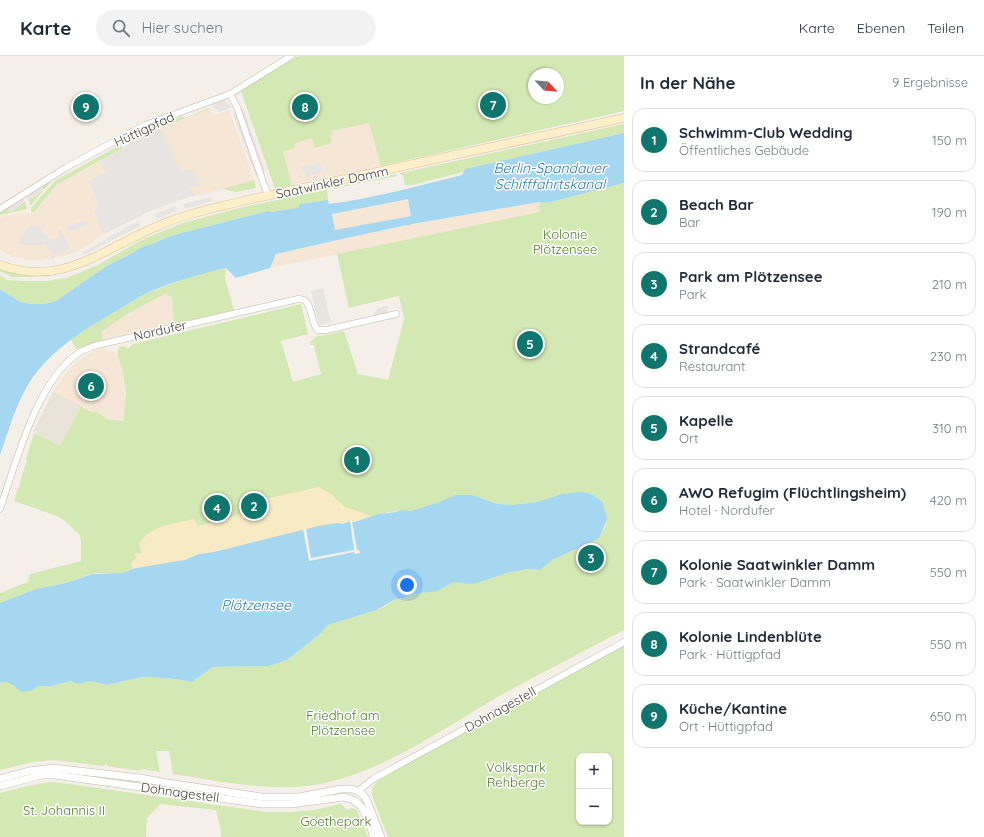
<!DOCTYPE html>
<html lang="de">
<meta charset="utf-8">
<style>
:root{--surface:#fff;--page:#f2f2f3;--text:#1f2937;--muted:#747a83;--line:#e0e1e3;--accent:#0f766e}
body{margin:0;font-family:Quicksand,sans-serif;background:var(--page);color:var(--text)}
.controls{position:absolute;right:12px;bottom:12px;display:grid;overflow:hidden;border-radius:8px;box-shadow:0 1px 3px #0004}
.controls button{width:36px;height:36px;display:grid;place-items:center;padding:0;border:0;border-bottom:1px solid var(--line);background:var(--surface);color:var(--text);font:20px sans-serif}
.compass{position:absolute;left:528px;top:12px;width:36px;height:36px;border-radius:50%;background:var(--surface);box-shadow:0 1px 3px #0004;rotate:116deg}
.you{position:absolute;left:407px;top:529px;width:14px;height:14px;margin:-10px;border:3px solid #fff;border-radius:50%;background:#1a73e8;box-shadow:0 0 0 6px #1a73e833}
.badge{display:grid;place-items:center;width:26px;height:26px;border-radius:50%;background:var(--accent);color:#fff;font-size:13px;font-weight:700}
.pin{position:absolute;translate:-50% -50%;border:2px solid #fff;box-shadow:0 1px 4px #0006}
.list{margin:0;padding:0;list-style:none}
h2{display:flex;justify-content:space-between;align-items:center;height:52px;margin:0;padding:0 16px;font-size:17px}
h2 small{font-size:13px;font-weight:400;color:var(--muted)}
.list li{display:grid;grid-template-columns:26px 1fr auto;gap:12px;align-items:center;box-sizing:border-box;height:64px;margin:0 8px 8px;padding:0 8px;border:1px solid var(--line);border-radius:12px}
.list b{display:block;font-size:15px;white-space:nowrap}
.list p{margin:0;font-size:13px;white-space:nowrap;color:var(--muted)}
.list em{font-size:13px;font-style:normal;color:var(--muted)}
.icon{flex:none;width:22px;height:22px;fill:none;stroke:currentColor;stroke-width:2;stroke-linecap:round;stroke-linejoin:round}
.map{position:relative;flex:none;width:624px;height:781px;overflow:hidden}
header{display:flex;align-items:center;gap:24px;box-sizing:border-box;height:56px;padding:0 20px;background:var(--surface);border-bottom:1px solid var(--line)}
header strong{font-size:19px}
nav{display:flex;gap:22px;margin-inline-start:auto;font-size:14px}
.search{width:280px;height:36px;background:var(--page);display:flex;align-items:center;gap:10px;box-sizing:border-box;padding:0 14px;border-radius:22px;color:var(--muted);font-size:15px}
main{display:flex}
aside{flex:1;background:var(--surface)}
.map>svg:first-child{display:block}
</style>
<header>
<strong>Karte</strong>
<div class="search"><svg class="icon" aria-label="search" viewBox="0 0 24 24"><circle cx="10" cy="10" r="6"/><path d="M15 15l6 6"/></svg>Hier suchen</div>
<nav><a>Karte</a><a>Ebenen</a><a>Teilen</a></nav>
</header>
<main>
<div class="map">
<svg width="624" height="781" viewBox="0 0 624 781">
<rect width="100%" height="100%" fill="#f4f0e9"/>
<path fill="#e8e2d7" d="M53,336L81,349L60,391L33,376Z"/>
<g fill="#f6e6d5">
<path d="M210,53L213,60L229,54L254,124L238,130L181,143L150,155L104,178L78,195L62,201L42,204H28L14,201L0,194V161L21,157L22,158L28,157L31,158L56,129L100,106L147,77Z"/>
<path d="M369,66L381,110L292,129L283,95L295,92L294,88L312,82L331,87L330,80L331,75Z"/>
<path d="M407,143L411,160L335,174L332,158Z"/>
<path d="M539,146L541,156L270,212L276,198L342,183L407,169L408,170L412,168Z"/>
<path d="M166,237L169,240L172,239L174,268L141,274L103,284L100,276L127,258Z"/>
<path d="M105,292L108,296L112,295L117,298L122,312L126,346L124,365L107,363L97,356H91L89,354L53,336L67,315L79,304L95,294Z"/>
</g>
<g fill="#d3e8b2" fill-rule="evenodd">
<path d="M298,0H624V55L381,110L369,67L331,75L332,79L330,80L332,87L315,92L312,82L294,88L295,92L283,95L292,129L275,133L241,35ZM534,18H558V42H534Z"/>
<path d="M209,52L210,53L147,77L128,89L127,85L147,73L182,60L185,62Z"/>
<path d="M624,68V77L465,113L463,116L412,129H405L403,119H401V117Z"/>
<path d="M120,89L123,92L56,129L34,156H31V152L56,124Z"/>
<path d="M396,118L397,120L327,134L328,144L300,148L298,152L271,156L268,155L185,176L168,181L150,189L143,190L131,198L108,209L56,245L44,248H32L20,246L0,233V219L7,224L22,225H47L66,222L96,210L141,184L183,167L231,154Z"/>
<path d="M254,124L256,132L236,136L223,133Z"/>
<path d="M50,125L51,126L30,150L29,144L44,134L42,130Z"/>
<path d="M624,127V574C581,597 538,618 496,642C441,674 378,719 314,729C267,736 220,725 173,718L169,695H156L160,716L141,713L140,715L107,710V708H105L104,710L53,704L32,706L0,714V627C6,624 10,625 14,630L35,632L38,630H52L70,625L78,628L91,625L107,629L142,621H152L174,623L192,626L213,611L269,610L287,604L320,578L328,569L384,551L396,543L406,542L412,538L443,532L454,526H480L507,517L527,513L537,514L552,504L587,489L599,482L605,471L607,463L603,446L588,437L562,438L537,446L512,449L497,448L472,439L411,455C401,454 381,457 373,460L132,513L122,517H96L87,519L66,527L36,533L0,547V537L28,526L30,518L81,505V486L80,479L65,465L57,460L14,445L27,404L26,403L34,377L60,390L81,350L91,356H97L107,363L124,365L126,337L122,312L117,298L119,291L125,290L128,293L133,288L301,248L308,278L281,285L293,326L321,318L314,289H311L310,286L315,282L317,279L320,280L344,275L358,318L388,324L404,263L399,240L349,252L337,198L540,156L539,146L547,147Z"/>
<path d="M25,146L27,153L0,159V157L8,152L10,156Z"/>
<path d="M0,212L18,218L34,220L33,221H12L0,215Z"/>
<path d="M226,212L225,223L234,254L174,268L172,240H169L166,237L127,258L101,276L103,284L76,293L71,283L99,265L147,237L195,219Z"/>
<path d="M624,589V781H388L372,739V732L378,724ZM579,700H609V766H579Z"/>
<path d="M52,726L69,728L266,756H291L314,754L341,748L347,754L351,752L357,754L368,781H221V774L216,754L160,748L147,762L146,781H0V737L27,730Z"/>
</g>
<path fill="#f8eac5" d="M319,431L331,438L345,451L373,460C362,462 353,465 343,469L338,467L319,470L214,496L199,498L185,504L132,513L131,507L137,501L134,498L137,497L139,498L142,497L139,488C150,469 174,468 193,463L198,470L241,458L252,452L251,446Z"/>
<g fill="#e6e3e1">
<path d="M222,42L232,51L220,56L209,47Z"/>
<path d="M239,51L244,54L265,115L264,121Z"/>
<path d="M235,52L259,122L255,118L233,58Z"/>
<path d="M160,72L182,116L192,112L200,129L190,132L194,139L150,155L104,178L94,154L100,151L89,125L106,116L100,106L147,77Z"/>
<path d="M320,107L322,116L306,121L301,111Z"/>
<path d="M42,130L44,134L29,144L26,140Z"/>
<path d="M212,141V145L185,153L183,148Z"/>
<path d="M23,142L25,146L10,156L8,152Z"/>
<path d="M176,150L177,155L157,163L155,158Z"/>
<path d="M85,164L87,168L70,176L67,171Z"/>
<path d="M139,165L140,170L108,186L107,182Z"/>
<path d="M39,169L44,178H46L50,185L60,181L58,176L61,174L70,193L58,199L56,195L55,202L52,203L51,195L48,193L47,188L35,189L22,188L19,186L26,173Z"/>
<path d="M105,184L107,187L84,199L82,197Z"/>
<path d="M323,232L331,266L319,269L311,235Z"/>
<path d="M389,249L386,254L388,255L386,258L372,261L378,252Z"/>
</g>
<g fill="#a6d7f0" fill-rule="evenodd">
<path d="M624,77V127L547,147L539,146L412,168L408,170L407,169L342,183L276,198L270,212L236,222L226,212C199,218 172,226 147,237C137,242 128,248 118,254C83,274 45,297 25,334C14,354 8,377 0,399V233L20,246L32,248H44L56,245L108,209L131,198L143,190L150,189L168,181L185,176L268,155L271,156L298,152L300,148L328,144L329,148C375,142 417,130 462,119L465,113ZM408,143L411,160L335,174L332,158Z"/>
<path d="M581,436L588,437L593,439L603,446L607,463L602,476L599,482L592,486L552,504L540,514L527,513L507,517L480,526L470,528L454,526L437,535L412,538L405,542L396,543L376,554L328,569L320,578L287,604L269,610L213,611L192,626L174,623L152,621H142L107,629L91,625L78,628L70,625L52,630H38L33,634L22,636C14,631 10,623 0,627V547L36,533L66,527L92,518L122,517L136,512L185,504L199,498L214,496L319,470L338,467L343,468L350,465L354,466L379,458L396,456L402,454L411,455L437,447L456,439H472L497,448L512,449L537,446L562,438Z"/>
</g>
<path fill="#f4f0e9" d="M350,465H352L357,494H359L360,497L355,498L354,496L309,505L303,473L306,472L311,502L354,494Z"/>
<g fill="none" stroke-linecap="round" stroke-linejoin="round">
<g stroke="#c0b7ab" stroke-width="7">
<g id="minor">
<path d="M230,38L237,51L268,140"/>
<path d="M0,153L67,111L130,77L145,69L230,38L291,0"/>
<path d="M0,453C16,407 36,327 77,298C88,290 102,288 115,285L298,243C314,242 309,266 318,274H326L396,258"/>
<path d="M358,735L373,723L384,717L624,586"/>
</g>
</g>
<g stroke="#c0b7ab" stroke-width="8">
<g id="tertiary">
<path d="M0,723L29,715L53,712L140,722L167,727L262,741H299L341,733H352L358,735L364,740L367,745L381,781"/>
<path d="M0,730L42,719H55L262,748H291L344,741C365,745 367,763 374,781"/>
</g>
</g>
<g stroke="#d4c199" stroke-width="9">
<path id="secondary" d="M0,209C62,232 104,192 158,170C185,158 215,152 243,145L624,62"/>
</g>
<use href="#minor" stroke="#fff" stroke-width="6"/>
<use href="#tertiary" stroke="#fff" stroke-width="7"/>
<use href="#secondary" stroke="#feeec9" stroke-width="8"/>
</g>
<g text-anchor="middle" stroke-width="3" stroke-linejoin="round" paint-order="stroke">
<g font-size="13" fill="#484037" stroke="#fff">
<text transform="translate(144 73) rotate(-25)" y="5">Hüttigpfad</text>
<text transform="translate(332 126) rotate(-12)" y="5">Saatwinkler Damm</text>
<text transform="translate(160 274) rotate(-13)" y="5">Nordufer</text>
<text transform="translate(500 653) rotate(-29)" y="5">Dohnagestell</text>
<text transform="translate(180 736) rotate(8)" y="5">Dohnagestell</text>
</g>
<g font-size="13" fill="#4e7a2a" stroke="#fff">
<text x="565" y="183">Kolonie<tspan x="565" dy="15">Plötzensee</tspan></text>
<text x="343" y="664">Friedhof am<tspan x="343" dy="15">Plötzensee</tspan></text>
<text x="516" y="716">Volkspark<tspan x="516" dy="15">Rehberge</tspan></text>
<text x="64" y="759">St. Johannis II</text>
<text x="336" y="770">Goethepark</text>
</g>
<g font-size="14" font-style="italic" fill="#2d79a4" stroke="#fff">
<text x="550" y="117">Berlin-Spandauer<tspan x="550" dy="16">Schifffahrtskanal</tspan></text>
<text x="256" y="554">Plötzensee</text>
</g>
</g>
</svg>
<div class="controls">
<button>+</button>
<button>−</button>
</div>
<svg class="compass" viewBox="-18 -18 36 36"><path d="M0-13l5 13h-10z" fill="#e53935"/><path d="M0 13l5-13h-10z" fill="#747a83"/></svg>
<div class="you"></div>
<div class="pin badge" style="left:357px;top:404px">1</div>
<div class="pin badge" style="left:254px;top:450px">2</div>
<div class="pin badge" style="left:591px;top:502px">3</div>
<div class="pin badge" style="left:217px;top:452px">4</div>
<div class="pin badge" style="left:530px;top:288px">5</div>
<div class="pin badge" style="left:91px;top:330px">6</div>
<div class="pin badge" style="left:493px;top:49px">7</div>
<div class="pin badge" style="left:305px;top:51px">8</div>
<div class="pin badge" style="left:86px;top:51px">9</div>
</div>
<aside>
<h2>In der Nähe<small>9 Ergebnisse</small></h2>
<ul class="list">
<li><span class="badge">1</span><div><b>Schwimm-Club Wedding</b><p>Öffentliches Gebäude</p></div><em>150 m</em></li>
<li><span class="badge">2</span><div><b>Beach Bar</b><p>Bar</p></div><em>190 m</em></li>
<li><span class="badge">3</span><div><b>Park am Plötzensee</b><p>Park</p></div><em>210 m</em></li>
<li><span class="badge">4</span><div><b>Strandcafé</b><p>Restaurant</p></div><em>230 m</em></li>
<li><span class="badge">5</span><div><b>Kapelle</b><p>Ort</p></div><em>310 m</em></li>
<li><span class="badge">6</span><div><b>AWO Refugim (Flüchtlingsheim)</b><p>Hotel · Nordufer</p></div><em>420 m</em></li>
<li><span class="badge">7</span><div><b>Kolonie Saatwinkler Damm</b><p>Park · Saatwinkler Damm</p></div><em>550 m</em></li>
<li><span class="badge">8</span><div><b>Kolonie Lindenblüte</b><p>Park · Hüttigpfad</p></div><em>550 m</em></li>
<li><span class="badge">9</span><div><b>Küche/Kantine</b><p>Ort · Hüttigpfad</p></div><em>650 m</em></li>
</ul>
</aside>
</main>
